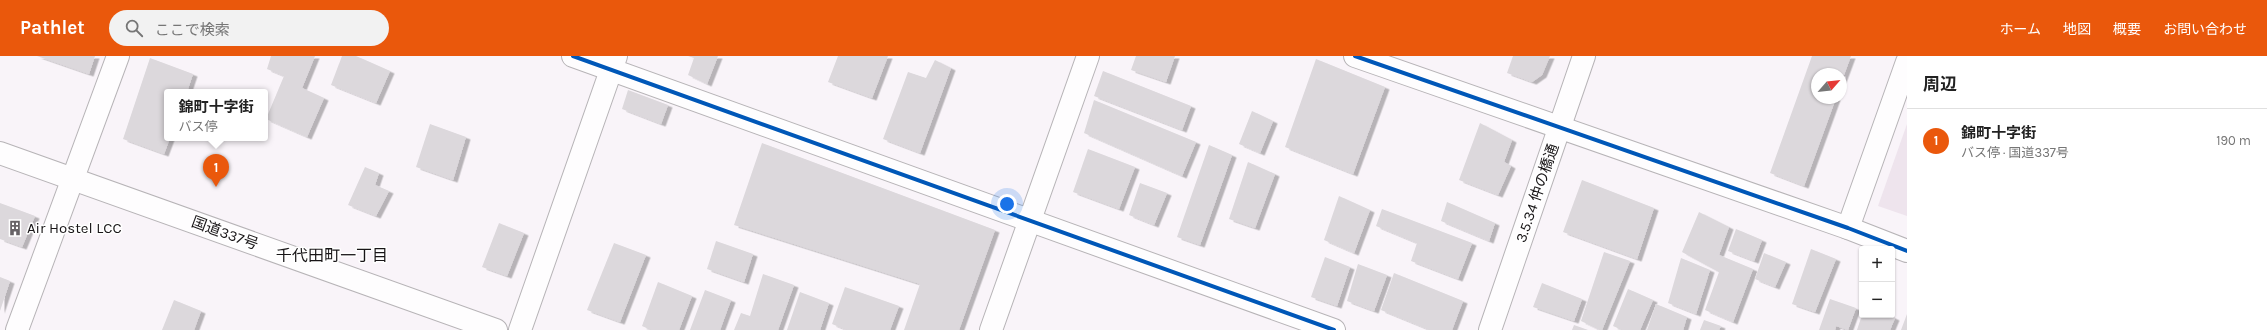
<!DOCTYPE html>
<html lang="ja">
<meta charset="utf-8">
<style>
:root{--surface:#fff;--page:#f2f2f2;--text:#222;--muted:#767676;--line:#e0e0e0;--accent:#ea580c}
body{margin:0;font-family:Karla,"Noto Sans JP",sans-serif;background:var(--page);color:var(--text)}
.controls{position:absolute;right:12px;bottom:12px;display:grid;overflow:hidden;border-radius:4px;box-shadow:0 1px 3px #0004}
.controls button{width:36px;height:36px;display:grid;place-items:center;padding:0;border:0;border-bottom:1px solid var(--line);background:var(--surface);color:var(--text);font:20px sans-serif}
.compass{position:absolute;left:1811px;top:12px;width:36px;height:36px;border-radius:50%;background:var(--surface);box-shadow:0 1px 3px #0004;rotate:62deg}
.you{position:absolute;left:1007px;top:148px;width:14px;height:14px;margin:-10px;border:3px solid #fff;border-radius:50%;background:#1a73e8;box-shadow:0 0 0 6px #1a73e833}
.badge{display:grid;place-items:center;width:26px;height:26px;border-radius:50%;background:var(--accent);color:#fff;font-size:13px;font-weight:700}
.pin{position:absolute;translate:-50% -33px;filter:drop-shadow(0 1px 2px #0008)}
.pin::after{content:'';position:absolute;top:21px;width:14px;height:12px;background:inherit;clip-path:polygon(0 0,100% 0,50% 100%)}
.popup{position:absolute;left:164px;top:33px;width:104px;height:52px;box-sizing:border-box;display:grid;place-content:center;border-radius:4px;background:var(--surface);filter:drop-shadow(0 1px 3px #0005);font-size:13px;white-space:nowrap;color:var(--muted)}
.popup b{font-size:15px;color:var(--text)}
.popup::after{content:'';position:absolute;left:50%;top:100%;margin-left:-8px;border:8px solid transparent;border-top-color:var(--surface)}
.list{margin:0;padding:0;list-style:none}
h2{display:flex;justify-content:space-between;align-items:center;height:52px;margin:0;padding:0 16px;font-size:17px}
h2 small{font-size:13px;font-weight:400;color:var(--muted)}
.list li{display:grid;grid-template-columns:26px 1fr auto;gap:12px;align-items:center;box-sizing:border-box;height:64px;padding:0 16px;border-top:1px solid var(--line)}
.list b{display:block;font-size:15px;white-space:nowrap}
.list p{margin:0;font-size:13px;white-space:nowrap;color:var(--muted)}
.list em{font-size:13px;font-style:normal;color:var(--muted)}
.icon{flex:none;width:22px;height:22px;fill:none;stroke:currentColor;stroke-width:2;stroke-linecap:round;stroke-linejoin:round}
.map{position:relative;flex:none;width:1907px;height:274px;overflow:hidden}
header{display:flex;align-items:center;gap:24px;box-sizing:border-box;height:56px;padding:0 20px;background:var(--accent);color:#fff}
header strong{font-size:19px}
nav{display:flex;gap:22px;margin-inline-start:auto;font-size:14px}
.search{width:280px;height:36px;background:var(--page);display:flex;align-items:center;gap:10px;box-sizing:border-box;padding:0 14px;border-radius:22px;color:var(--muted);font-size:15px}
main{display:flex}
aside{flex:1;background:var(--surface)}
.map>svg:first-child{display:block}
</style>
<header>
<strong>Pathlet</strong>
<div class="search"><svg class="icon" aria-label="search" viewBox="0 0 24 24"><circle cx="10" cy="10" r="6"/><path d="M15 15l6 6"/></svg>ここで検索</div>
<nav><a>ホーム</a><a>地図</a><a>概要</a><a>お問い合わせ</a></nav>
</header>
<main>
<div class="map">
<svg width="1907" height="274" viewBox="0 0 1907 274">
<defs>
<filter id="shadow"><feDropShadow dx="4.5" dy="2.5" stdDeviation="0" flood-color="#0004"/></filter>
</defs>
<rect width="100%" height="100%" fill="#f9f4f9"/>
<path fill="#eee4ed" d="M1907,68V160L1878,150Z"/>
<g fill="#dcd8dc" filter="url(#shadow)">
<path d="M37,0H95L89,18Z"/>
<path d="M271,0H315L302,32L324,42L307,81L266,63L284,20L267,13Z"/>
<path d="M342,0H356L390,15L376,47L331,29Z"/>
<path d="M688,0H718L707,28L688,19L694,2Z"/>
<path d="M838,0H888L872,42L828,26Z"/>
<path d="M1136,0H1175L1166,26L1131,14Z"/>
<path d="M1513,0H1550L1542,19L1532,26L1507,17Z"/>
<path d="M1812,0H1851L1841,27V18H1817V42H1836L1804,130L1770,117Z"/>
<path d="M150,2L193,18L187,36H167V82H170L164,98L123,83Z"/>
<path d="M1316,3L1385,31L1353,118L1285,91Z"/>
<path d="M935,4L951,12L920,97L883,83L908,16L926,22Z"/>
<path d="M1103,15L1191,50L1182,74L1094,40Z"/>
<path d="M628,34L668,49L661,68L622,53Z"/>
<path d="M1094,44L1196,86L1182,120L1084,77Z"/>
<path d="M1252,55L1273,65L1260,97L1239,88Z"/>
<path d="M1480,67L1512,84L1504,106L1511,110L1498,139L1459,124Z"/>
<path d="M430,68L466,81L453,124L416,111Z"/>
<path d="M762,87L995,174L959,274H904L920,228L734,169Z"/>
<path d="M1209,89L1232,99L1200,189L1177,181Z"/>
<path d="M1088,93L1135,111L1119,153L1073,136Z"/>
<path d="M1248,106L1275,118L1255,172L1229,163Z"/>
<path d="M365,111L379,117L375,129L389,135L376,160L348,149Z"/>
<path d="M1582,124L1654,152L1637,203L1563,176Z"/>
<path d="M1140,127L1167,137L1154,169L1129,159Z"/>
<path d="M1339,140L1370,154L1354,197L1324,184Z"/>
<path d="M1447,146L1495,167L1489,185L1441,165Z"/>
<path d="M0,147L35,160L22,191L0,183Z"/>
<path d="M1382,153L1472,187L1458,223L1411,205L1417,187L1376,170Z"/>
<path d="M1699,156L1729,171L1719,199L1753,213L1733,266L1705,254L1719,216L1682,196Z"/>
<path d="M499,167L524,177L507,220L482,211Z"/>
<path d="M1736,173L1762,184L1754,205L1728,195Z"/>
<path d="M716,185L753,198L744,226L707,213Z"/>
<path d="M614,187L646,199L620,266L587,254Z"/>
<path d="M1811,193L1836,203L1815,256L1792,248Z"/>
<path d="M1604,196L1630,205L1602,274H1600L1581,265Z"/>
<path d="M1764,197L1786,206L1775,231L1755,223Z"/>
<path d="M1325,201L1350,211L1337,250L1311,241Z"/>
<path d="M1681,202L1710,214L1696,258L1668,247Z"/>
<path d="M1358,208L1387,219L1374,255L1347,245Z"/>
<path d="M1394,217L1463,245L1452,274H1430L1381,254Z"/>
<path d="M763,218L794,229L778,274H734L741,257L750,260Z"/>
<path d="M0,221L10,225L0,255Z"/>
<path d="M658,226L692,240L679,274H651L642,270Z"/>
<path d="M1542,227L1582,243L1574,265L1533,251Z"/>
<path d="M845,231L899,250L890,274H847L832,268Z"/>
<path d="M1628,233L1653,244L1640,274H1622L1613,270Z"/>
<path d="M705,234L731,244L720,274H690Z"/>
<path d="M800,236L829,247L820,274H787Z"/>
<path d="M1830,243L1856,252L1848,274L1836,270L1835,274H1819Z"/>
<path d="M174,244L201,255L194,274H162Z"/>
<path d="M1656,248L1687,261L1683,274H1647Z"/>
<path d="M1907,258V274H1901Z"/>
<path d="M1862,259H1889L1895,262L1890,274H1857Z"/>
<path d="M1704,264L1721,270L1719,274H1700Z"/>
<path d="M1574,269L1588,274H1572Z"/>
</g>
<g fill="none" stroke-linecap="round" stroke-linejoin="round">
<g stroke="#b7b4b7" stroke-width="24">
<g id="street">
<path d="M573,0L1334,274"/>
<path d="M1355,0L1848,172L1907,195"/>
<path d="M1848,172L1907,6"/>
<path d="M17,274L118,0"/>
<path d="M520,274L616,0"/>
<path d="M991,274L1088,0"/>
<path d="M1490,274L1584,0"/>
</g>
</g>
<g stroke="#b7b4b7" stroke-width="24">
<path id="highway" d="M0,97L496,274"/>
</g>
<use href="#street" stroke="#fefdfe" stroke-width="22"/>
<use href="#highway" stroke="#fefdfe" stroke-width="22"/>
<g stroke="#fff" stroke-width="6">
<g id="cycleway">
<path d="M573,0L1334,274"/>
<path d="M1355,0L1848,172L1907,195"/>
</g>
</g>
<use href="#cycleway" stroke="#0057b8" stroke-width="4"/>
</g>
<defs>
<g id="building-bare" transform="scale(1.2)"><path d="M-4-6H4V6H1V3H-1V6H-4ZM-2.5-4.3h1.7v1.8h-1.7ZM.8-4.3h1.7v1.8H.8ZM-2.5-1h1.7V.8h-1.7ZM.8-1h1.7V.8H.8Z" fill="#676366" stroke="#fff" stroke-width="2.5" paint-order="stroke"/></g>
</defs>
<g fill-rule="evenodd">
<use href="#building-bare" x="15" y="172"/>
</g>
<g text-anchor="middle" stroke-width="3" stroke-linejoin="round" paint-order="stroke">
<g font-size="15" fill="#181517" stroke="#fff">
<text transform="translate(1537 137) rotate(-71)" y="5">3.5.34 仲の橋通</text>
<text transform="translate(225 177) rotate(20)" y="5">国道337号</text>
</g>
<g font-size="15" fill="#181517" stroke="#fff" text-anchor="start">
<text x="27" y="177">Air Hostel LCC</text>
</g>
<g font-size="16" fill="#181517" stroke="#fff">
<text x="332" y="205">千代田町一丁目</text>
</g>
</g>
</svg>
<div class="controls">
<button>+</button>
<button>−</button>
</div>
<svg class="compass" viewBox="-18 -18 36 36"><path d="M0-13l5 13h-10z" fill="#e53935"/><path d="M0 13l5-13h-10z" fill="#767676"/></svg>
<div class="you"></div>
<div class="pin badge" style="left:216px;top:131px">1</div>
<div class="popup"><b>錦町十字街</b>バス停</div>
</div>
<aside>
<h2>周辺<small></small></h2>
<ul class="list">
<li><span class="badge">1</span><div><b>錦町十字街</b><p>バス停 · 国道337号</p></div><em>190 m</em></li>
</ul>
</aside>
</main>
